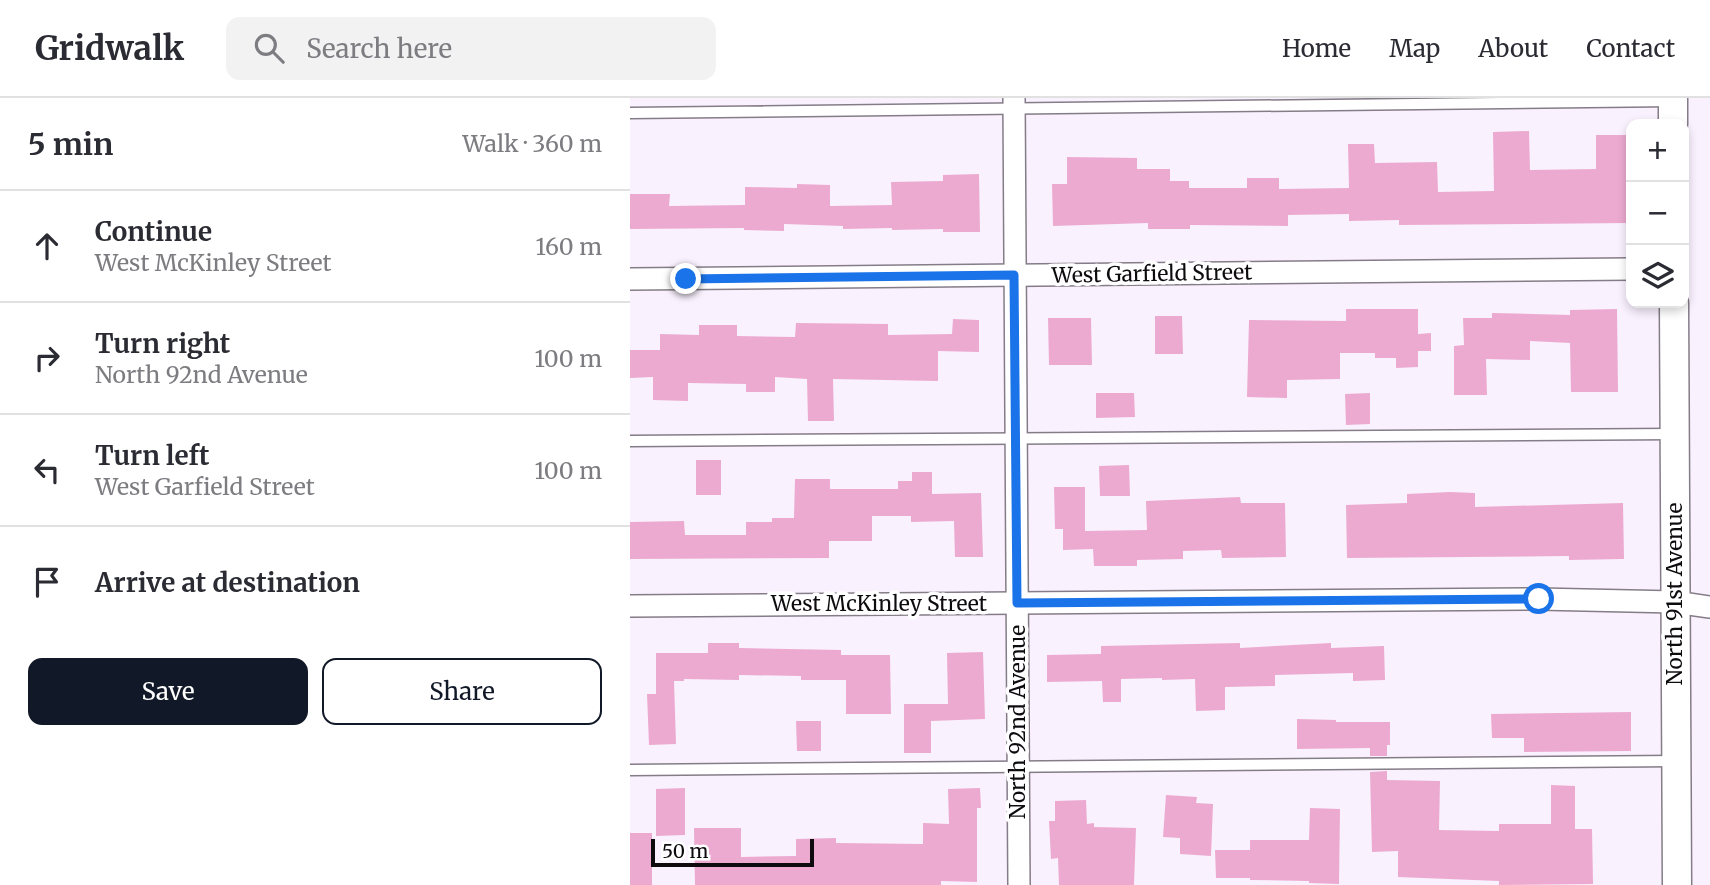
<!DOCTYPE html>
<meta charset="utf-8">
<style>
:root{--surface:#fff;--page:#f2f2f3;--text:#2b2b33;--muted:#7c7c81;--line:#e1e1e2;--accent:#111827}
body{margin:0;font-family:Merriweather,serif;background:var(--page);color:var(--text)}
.controls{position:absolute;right:21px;top:21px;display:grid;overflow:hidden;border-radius:14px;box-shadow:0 4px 10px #0003}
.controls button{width:63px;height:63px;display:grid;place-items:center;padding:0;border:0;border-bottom:2px solid var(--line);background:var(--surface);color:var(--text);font:35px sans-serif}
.scale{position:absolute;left:21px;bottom:18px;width:163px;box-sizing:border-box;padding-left:7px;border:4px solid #0e0b0f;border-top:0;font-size:19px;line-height:24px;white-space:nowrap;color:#0e0b0f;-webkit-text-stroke:5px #fff;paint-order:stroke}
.stop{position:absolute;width:21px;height:21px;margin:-16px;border:5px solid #1a73e8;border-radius:50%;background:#fff}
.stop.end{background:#1a73e8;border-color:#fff;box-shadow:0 2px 7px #0008}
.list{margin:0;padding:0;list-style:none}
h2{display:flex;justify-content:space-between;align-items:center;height:91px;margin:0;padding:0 28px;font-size:30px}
h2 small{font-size:23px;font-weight:400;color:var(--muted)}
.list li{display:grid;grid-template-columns:46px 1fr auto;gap:21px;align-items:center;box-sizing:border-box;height:112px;padding:0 28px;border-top:2px solid var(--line)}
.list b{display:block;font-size:26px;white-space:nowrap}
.list p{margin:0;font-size:23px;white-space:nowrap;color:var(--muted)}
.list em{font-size:23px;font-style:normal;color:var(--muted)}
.actions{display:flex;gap:14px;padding:21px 28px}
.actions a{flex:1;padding:16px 0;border:2px solid var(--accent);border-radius:14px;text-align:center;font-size:24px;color:var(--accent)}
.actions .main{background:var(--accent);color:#fff}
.icon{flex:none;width:38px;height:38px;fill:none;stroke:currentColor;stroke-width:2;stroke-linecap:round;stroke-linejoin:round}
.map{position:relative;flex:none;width:1080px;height:787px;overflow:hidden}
header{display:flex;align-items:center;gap:42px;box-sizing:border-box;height:98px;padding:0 35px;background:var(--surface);border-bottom:2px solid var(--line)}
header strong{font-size:33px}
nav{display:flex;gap:38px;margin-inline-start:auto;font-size:24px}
.search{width:490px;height:63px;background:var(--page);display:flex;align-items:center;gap:18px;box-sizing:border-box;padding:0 24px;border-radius:14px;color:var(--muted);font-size:26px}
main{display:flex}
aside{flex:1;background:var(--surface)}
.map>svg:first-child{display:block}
</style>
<header>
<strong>Gridwalk</strong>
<div class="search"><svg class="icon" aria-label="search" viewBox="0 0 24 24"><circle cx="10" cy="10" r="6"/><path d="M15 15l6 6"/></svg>Search here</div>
<nav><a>Home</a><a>Map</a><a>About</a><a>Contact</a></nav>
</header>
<main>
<aside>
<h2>5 min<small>Walk · 360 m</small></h2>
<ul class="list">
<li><svg class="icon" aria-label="ahead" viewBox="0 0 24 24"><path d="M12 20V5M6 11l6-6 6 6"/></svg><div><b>Continue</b><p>West McKinley Street</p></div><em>160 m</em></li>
<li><svg class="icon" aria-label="right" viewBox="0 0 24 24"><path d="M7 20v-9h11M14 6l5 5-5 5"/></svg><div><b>Turn right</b><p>North 92nd Avenue</p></div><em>100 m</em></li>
<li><svg class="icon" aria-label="left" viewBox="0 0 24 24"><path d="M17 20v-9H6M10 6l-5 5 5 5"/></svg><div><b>Turn left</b><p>West Garfield Street</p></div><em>100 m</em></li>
<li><svg class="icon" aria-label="arrive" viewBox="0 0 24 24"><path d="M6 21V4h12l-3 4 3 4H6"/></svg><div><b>Arrive at destination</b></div></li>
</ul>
<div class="actions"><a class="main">Save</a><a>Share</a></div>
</aside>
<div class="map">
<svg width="1080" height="787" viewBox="0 0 1080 787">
<rect width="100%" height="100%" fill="#faf1fe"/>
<g fill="#ecaad0">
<path d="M899,33L900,72L966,71V37H999L1000,125L769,127V122L719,123V116L658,117V128L560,127V131H518V125L423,128L422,86H437V59L507,60V71H540V83H559V90H617V80H649V91L719,90L718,46H744L745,65L807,64L808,94L864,93L863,34Z"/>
<path d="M349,76L350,134H313V131L262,132V130L213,131V128L154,126V133L114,132V130L0,131V96H40L39,108L115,107V89L167,90V86L200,87V108L262,107L261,84L313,83V77Z"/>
<path d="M716,211H788V236L801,235V253H788V269L766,270V260H745V255H710V281L657,282V300L617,299L619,222L716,223Z"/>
<path d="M987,211L988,294H941L940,245L900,243V262L856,261L857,297H824V248L834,247L833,220H862V215L940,217V212Z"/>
<path d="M525,218H552L553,256H525Z"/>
<path d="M418,220H461L462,267H419Z"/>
<path d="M323,221L349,222V254L308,253V283L203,281L204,323H178L177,281L145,279V294H116V286L58,285V303L23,302V279L0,280V252H30V236L69,237V227H107V238L165,239L166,225L258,226V237L322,236Z"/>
<path d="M466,295H504L505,319L466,320Z"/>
<path d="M740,295V326L716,327L715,296Z"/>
<rect x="66" y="362" width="25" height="35"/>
<path d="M499,367L500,398H470L469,368Z"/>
<path d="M282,374H302V396L351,395L353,459H325L324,423L281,424V418H242V443H199V460L0,461V424L54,423L55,437H116V424H142V420H164L165,381H200V391H268V383H282Z"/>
<path d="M424,389H455V433L517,432L516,403L610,399L611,405H655L656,459L592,460L591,452L553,453V461L507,462V468H464L463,451L433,452V431H425Z"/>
<path d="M820,394L845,395V409L993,405L994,461L939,462V458L717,460L716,407L777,405V396Z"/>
<path d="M78,545H109V550L211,552V557H260L261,616H216V582H171V578L109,577V582L54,581V583H44L46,646L19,647L17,596H26V555H78Z"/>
<path d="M610,545V550L701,545V550L754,548L755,582L723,583V575L645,577V588L595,589V612L566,613L565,581L532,582V580L491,581V604H473L472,583L417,584V557L471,556V548Z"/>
<path d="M353,554L355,621L301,623V655H274V606H318L317,555Z"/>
<path d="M1001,614V653L894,654V640H862L861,616Z"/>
<path d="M667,621L706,622V624H760V647H757V658H740V650L667,651Z"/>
<path d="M166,623H191V653H167Z"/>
<path d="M757,673V682L810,683L809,732L869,733V726H921V687L945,688V731H962L963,786L869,787V783L768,779V753L742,754L740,674Z"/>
<path d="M55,690V737L26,738V691Z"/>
<path d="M350,690L351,710H347V784L311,783V787H65L64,730H111V759L166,758V741L206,740V745L293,746V725L319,726L318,691Z"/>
<path d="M536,697L567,699L566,705L583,706L581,758L550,756V740L533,739Z"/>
<path d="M456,702L457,726L464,725V729L506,730L504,787H429L428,760L421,761L419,723H425V703Z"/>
<path d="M680,710L710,711L709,786L679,785V783L620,782V780H586L585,752H620V742H679Z"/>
<rect x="0" y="735" width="22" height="52"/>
</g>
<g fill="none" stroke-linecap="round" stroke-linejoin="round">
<g stroke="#847c87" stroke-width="13">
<g id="lane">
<path d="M0,15L1043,3"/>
<path d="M0,343L1044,336"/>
<path d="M0,672L1046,663"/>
</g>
</g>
<g stroke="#847c87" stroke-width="24">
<g id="street">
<path d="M384,0L389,787"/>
<path d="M0,181L1001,171"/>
<path d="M0,508L909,501L1045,504L1080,509"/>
</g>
</g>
<g stroke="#847c87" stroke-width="31">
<g id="secondary">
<path d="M1043,0V26"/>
<path d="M1044,205L1047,787"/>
</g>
</g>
<use href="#lane" stroke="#fff" stroke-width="10"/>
<use href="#street" stroke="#fff" stroke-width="21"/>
<use href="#secondary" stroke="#fff" stroke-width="28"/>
</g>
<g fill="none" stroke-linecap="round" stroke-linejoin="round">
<path stroke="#1a73e8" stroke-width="9" d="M56,181L384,177L387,505L909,501"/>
</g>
<g text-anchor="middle" stroke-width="7" stroke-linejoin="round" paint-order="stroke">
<g font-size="21" fill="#0e0b0f" stroke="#fff">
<text transform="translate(522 176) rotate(-1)" y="7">West Garfield Street</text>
<text transform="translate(1045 496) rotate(-90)" y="7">North 91st Avenue</text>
<text x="249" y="513">West McKinley Street</text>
<text transform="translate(388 624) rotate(-90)" y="7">North 92nd Avenue</text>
</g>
</g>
</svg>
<div class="controls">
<button>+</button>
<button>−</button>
<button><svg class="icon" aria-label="layers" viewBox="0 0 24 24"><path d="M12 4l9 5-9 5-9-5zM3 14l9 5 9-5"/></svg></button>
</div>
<div class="scale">50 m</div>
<div class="stop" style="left:909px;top:501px"></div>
<div class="stop end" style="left:56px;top:181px"></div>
</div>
</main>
